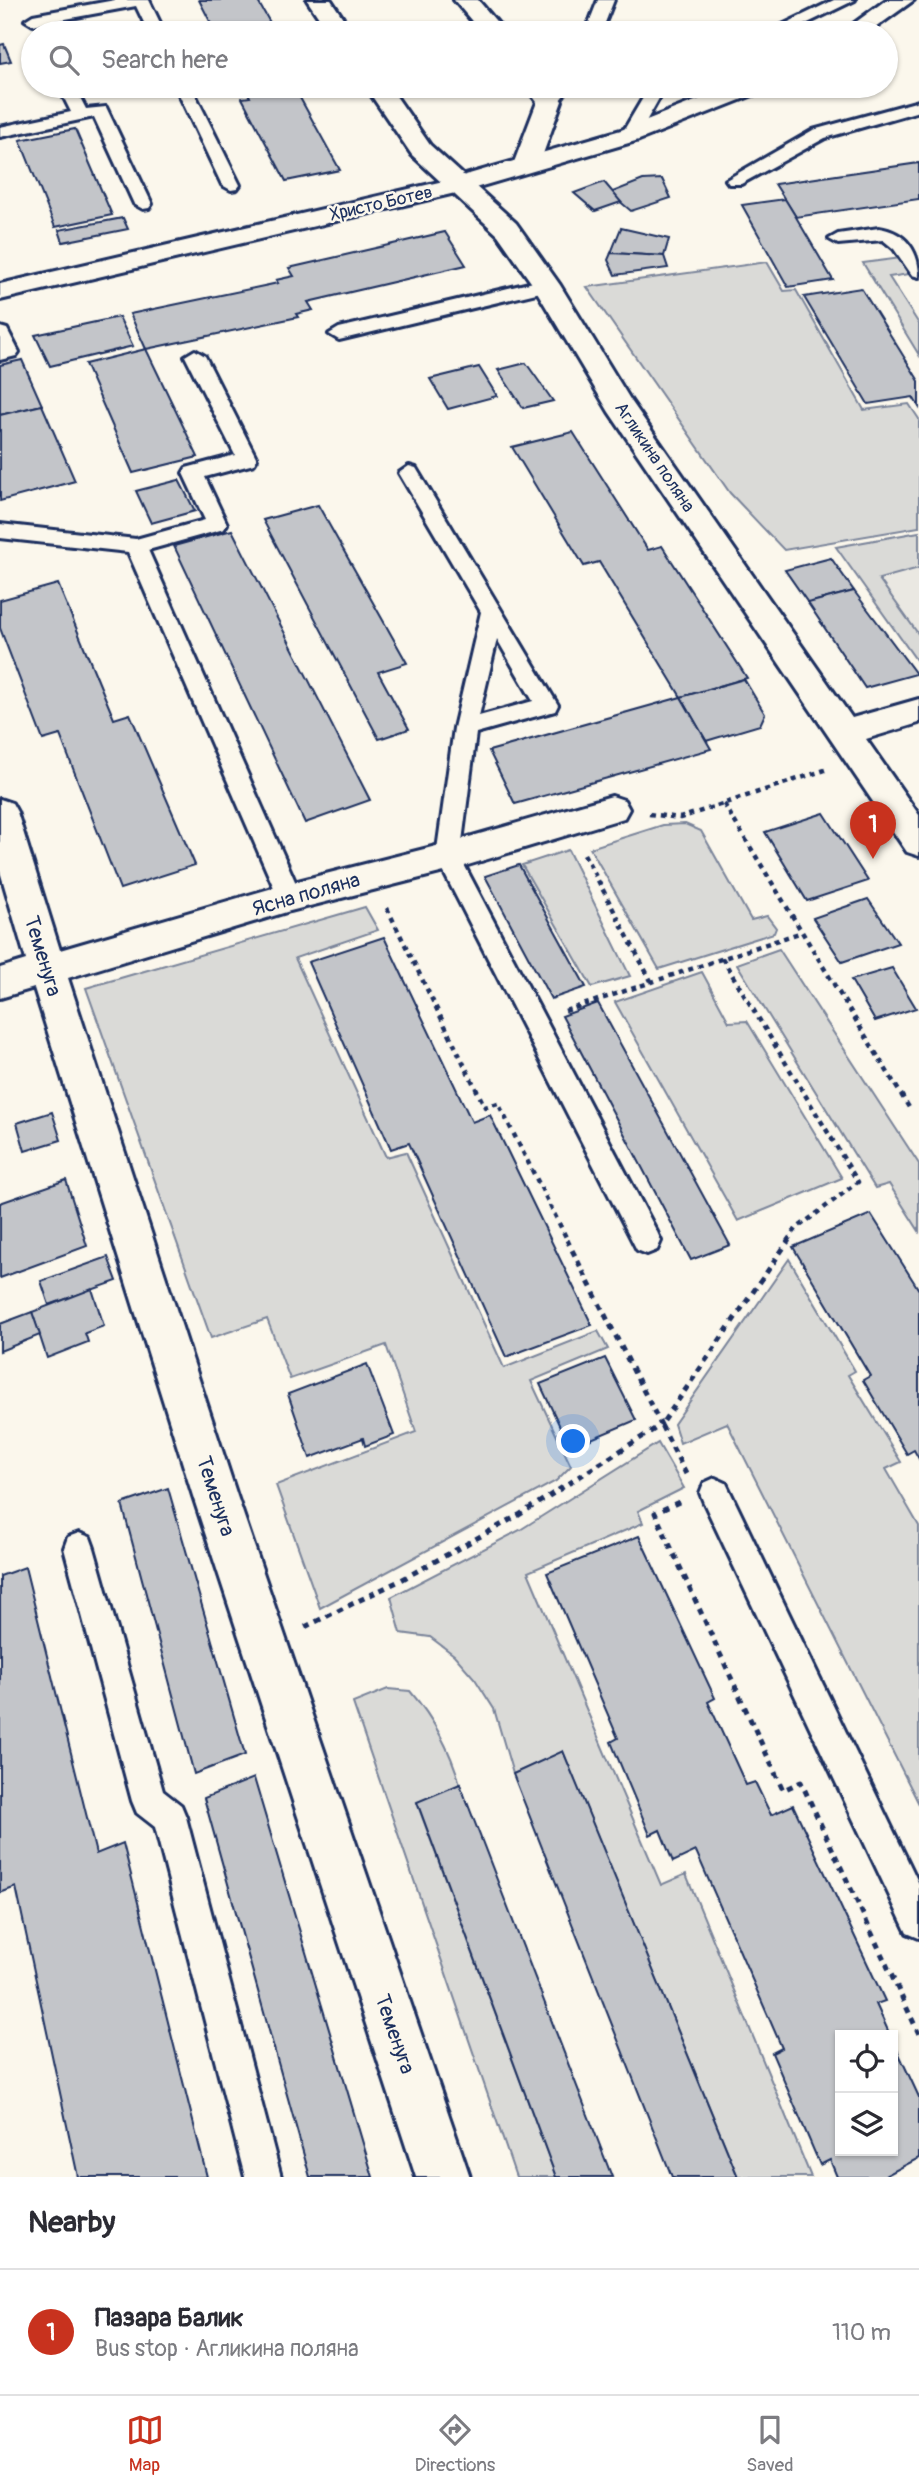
<!DOCTYPE html>
<meta charset="utf-8">
<style>
:root{--surface:#fff;--page:#f7f7f7;--text:#2b2b33;--muted:#7c7c81;--line:#e1e1e2;--accent:#c8321e}
body{margin:0;font-family:Pangolin,sans-serif;background:var(--page);color:var(--text)}
.controls{position:absolute;right:21px;bottom:21px;display:grid;overflow:hidden;border-radius:0px;box-shadow:0 2px 5px #0004}
.controls button{width:63px;height:63px;display:grid;place-items:center;padding:0;border:0;border-bottom:2px solid var(--line);background:var(--surface);color:var(--text);font:35px sans-serif}
.you{position:absolute;left:574px;top:1442px;width:24px;height:24px;margin:-18px;border:5px solid #fff;border-radius:50%;background:#1a73e8;box-shadow:0 0 0 10px #1a73e833}
.badge{display:grid;place-items:center;width:46px;height:46px;border-radius:50%;background:var(--accent);color:#fff;font-size:23px;font-weight:700}
.pin{position:absolute;translate:-50% -58px;filter:drop-shadow(0 2px 4px #0008)}
.pin::after{content:'';position:absolute;top:37px;width:24px;height:21px;background:inherit;clip-path:polygon(0 0,100% 0,50% 100%)}
.list{margin:0;padding:0;list-style:none}
h2{display:flex;justify-content:space-between;align-items:center;height:91px;margin:0;padding:0 28px;font-size:30px}
h2 small{font-size:23px;font-weight:400;color:var(--muted)}
.list li{display:grid;grid-template-columns:46px 1fr auto;gap:21px;align-items:center;box-sizing:border-box;height:126px;padding:0 28px;border-top:2px solid var(--line)}
.list b{display:block;font-size:26px;white-space:nowrap}
.list p{margin:0;font-size:23px;white-space:nowrap;color:var(--muted)}
.list em{font-size:23px;font-style:normal;color:var(--muted)}
.icon{flex:none;width:38px;height:38px;fill:none;stroke:currentColor;stroke-width:2;stroke-linecap:round;stroke-linejoin:round}
.map{position:relative;flex:none;width:919px;height:2177px;overflow:hidden}
.search{position:absolute;background:var(--surface);box-shadow:0 2px 5px #0004;left:21px;right:21px;top:21px;height:77px;display:flex;align-items:center;gap:18px;box-sizing:border-box;padding:0 24px;border-radius:38px;color:var(--muted);font-size:26px}
.sheet{height:217px;background:var(--surface)}
nav{display:flex;justify-content:space-around;align-items:center;box-sizing:border-box;height:98px;border-top:2px solid var(--line);background:var(--surface);font-size:19px;color:var(--muted)}
nav a{display:grid;justify-items:center;gap:4px}
nav .on{color:var(--accent)}
.map>svg:first-child{display:block}
</style>
<div class="map">
<svg width="919" height="2177" viewBox="0 0 919 2177">
<rect width="100%" height="100%" fill="#fbf7ec"/>
<filter id="ink" filterUnits="userSpaceOnUse"><feTurbulence type="fractalNoise" baseFrequency=".0143" numOctaves="2"/><feDisplacementMap in="SourceGraphic" scale="14" xChannelSelector="R" yChannelSelector="G"/><feConvolveMatrix kernelMatrix="1 2 1 2 8 2 1 2 1" color-interpolation-filters="sRGB"/></filter>
<g filter="url(#ink)">
<path fill="#eae8e2" d="M919,568V635L878,579Z"/>
<g fill="#dadad7" stroke="#7a849a" stroke-width="2">
<path d="M901,258L909,274L889,277L919,324V355L863,263Z"/>
<path d="M767,262L784,291L796,290L864,410L909,404L919,419V527L784,550L730,493L587,287Z"/>
<path d="M919,532V568L879,579L919,635V664L836,547Z"/>
<path d="M685,824L701,831L751,920L767,916L776,928L774,933L659,969L590,848L663,825Z"/>
<path d="M568,850L630,976L592,987L522,865Z"/>
<path d="M365,907L378,930L295,958L386,1157L406,1152L504,1368L598,1331L608,1349L531,1381L571,1466L556,1481L320,1608L276,1485L416,1432L386,1345L290,1379L267,1319L211,1338L86,988Z"/>
<path d="M779,949L919,1164V1231L889,1184L875,1188L737,964Z"/>
<path d="M702,972L729,1022L747,1021L842,1178L738,1221L615,1002Z"/>
<path d="M789,1259L855,1371L848,1375L901,1462L886,1469L919,1526V1804L727,1423L680,1443L674,1424Z"/>
<path d="M658,1443L684,1488L638,1511L643,1523L528,1572L661,1885L686,1874L811,2177H738L563,1752L513,1774L494,1709L475,1679L454,1655L430,1637L401,1633L391,1597L520,1530Z"/>
<path d="M388,1689L410,1691C433,1718 450,1749 460,1784L417,1803L556,2177H516L353,1703Z"/>
</g>
<g fill="#c3c5c9" stroke="#1b2f5e" stroke-width="2">
<path d="M199,0H257L276,33H216Z"/>
<path d="M4,44L11,61L0,63V45Z"/>
<path d="M244,86H302L294,87L340,170L286,181L242,98L250,97Z"/>
<path d="M75,129L112,215L55,227L20,140Z"/>
<path d="M919,163V199L796,217L775,184Z"/>
<path d="M662,179L671,198L631,211L610,193L643,180Z"/>
<path d="M604,182L621,202L595,211L574,193Z"/>
<path d="M785,199L796,217L833,280L788,287L742,205Z"/>
<path d="M123,218L128,229L63,242L59,230Z"/>
<path d="M621,228L669,239L664,256L611,253Z"/>
<path d="M445,232L466,265L308,302L313,310L296,314L298,317L146,349L130,314L278,283L276,280L294,276L289,268Z"/>
<path d="M611,253L664,256L668,268L615,275L608,260Z"/>
<path d="M861,288L919,381V407L913,397L868,404L804,297Z"/>
<path d="M119,317L133,346L50,366L35,335Z"/>
<path d="M146,349L198,457L133,473L85,364Z"/>
<path d="M22,360L42,405L0,415V365Z"/>
<path d="M526,363L553,401L523,408L498,370Z"/>
<path d="M479,367L497,396L448,409L430,379Z"/>
<path d="M42,405L75,481L0,501V415Z"/>
<path d="M573,432L648,550L662,546L747,678L681,697L599,562L584,566L512,447Z"/>
<path d="M179,480L195,511L151,523L136,491Z"/>
<path d="M318,505L407,663L378,672L409,729L379,739L263,520Z"/>
<path d="M232,530L370,800L305,823L174,546Z"/>
<path d="M831,558L854,591L808,603L785,570Z"/>
<path d="M58,584L114,719L130,714L195,865L120,889L60,735L43,740L0,628V600Z"/>
<path d="M854,591L916,674L865,688L808,603Z"/>
<path d="M744,679L765,714L760,725L706,741L681,697Z"/>
<path d="M681,697L711,749L515,804L489,751Z"/>
<path d="M824,813L868,881L807,901L765,832Z"/>
<path d="M519,865L586,987L551,999L485,876Z"/>
<path d="M868,899L898,943L842,962L813,918Z"/>
<path d="M384,937L472,1122L490,1115L592,1325L506,1357L409,1143L391,1149L308,962Z"/>
<path d="M892,968L916,1008L875,1021L851,980Z"/>
<path d="M598,1003L730,1245L691,1260L562,1016Z"/>
<path d="M52,1112L61,1140L25,1151L17,1123Z"/>
<path d="M66,1180L87,1246L0,1278V1203Z"/>
<path d="M871,1214L919,1290V1459L914,1450L907,1454L863,1380L870,1376L793,1247Z"/>
<path d="M108,1257L117,1281L49,1305L41,1281Z"/>
<path d="M92,1289L104,1326L85,1333L88,1342L47,1358L32,1312Z"/>
<path d="M32,1312L40,1335L0,1351V1324Z"/>
<path d="M605,1358L636,1420L570,1448L540,1384Z"/>
<path d="M367,1364L394,1435L365,1446L363,1438L310,1458L288,1394Z"/>
<path d="M168,1488L245,1755L194,1774L122,1504Z"/>
<path d="M639,1536L715,1698L708,1702L746,1785L755,1782L771,1815L793,1805L885,2001L876,2004L890,2035H840V2151H893V2041L919,2097V2158L883,2177H837L830,2160L820,2165L772,2053L782,2048L696,1851L673,1862L660,1830L650,1835L611,1742L618,1738L547,1573Z"/>
<path d="M25,1567L96,1854L123,1843L207,2177H78L16,1887L0,1893V1576Z"/>
<path d="M563,1751L738,2177H672L513,1774Z"/>
<path d="M254,1778L373,2177H310L204,1798Z"/>
<path d="M460,1784L612,2177H556L417,1802Z"/>
</g>
<g fill="none" stroke-linecap="round" stroke-linejoin="round">
<g stroke="#1b2f5e" stroke-width="6">
<g id="lane">
<path d="M115,0H149L165,33H149L136,6L33,25L25,20L33,15Z"/>
<path d="M598,0H614L601,33H585Z"/>
<path d="M834,0H855L787,33H766Z"/>
<path d="M58,86H74L86,109L106,107L152,204L149,208L143,209L134,204L94,117L0,137V127L71,112Z"/>
<path d="M175,86H191L240,185L237,189L231,190L222,185Z"/>
<path d="M554,86H571L556,105H544L542,101Z"/>
<path d="M650,86H666L636,139H624L621,135Z"/>
<path d="M919,101V111L825,138L741,184H729L726,180L813,130Z"/>
<path d="M879,228C906,232 919,251 919,277L912,275L894,249L883,240L838,244L829,239L838,234Z"/>
<path d="M546,279L555,285L553,289L339,340L329,334L339,328Z"/>
<path d="M0,327L7,329L19,352L16,356L0,360Z"/>
<path d="M195,350L205,356L257,459L254,464L205,477L227,524L224,529L148,550L302,897L299,904L290,907L281,904L278,897L128,552L0,538V524L136,539L205,520L183,473L186,468L235,455L185,356Z"/>
<path d="M409,466L416,468L558,705L555,711L476,733L460,857L657,1232L661,1241L657,1250L647,1254L637,1250L436,857L454,728L481,612L399,473ZM497,639L533,701L479,716Z"/>
<path d="M715,1478L726,1483L919,1884V1938L907,1933L704,1503L700,1493L704,1483Z"/>
<path d="M79,1533L90,1537L94,1548L163,1791L181,1805L186,1817L281,2177H245L155,1827L137,1813L132,1801L64,1548L68,1537Z"/>
</g>
</g>
<g stroke="#1b2f5e" stroke-width="6">
<g id="street">
<path d="M307,0H331L353,33H329Z"/>
<path d="M454,0H478L506,33H482Z"/>
<path d="M365,86H389L430,145L516,223L560,285L631,401L852,718L919,699V723L866,739L919,815V856L907,852L609,412L533,285L498,235L412,155Z"/>
<path d="M525,86H550L562,101L539,165L535,170H517L513,165L537,102Z"/>
<path d="M612,796L624,800L629,809L624,818L448,871L290,911L68,978L237,1496L470,2177H416L193,1496L34,988L0,998V968L26,960L0,871V799L12,803L17,812L60,950L290,883L448,843Z"/>
</g>
</g>
<g stroke="#1b2f5e" stroke-width="6">
<g id="secondary">
<path d="M886,0H914L868,33H841Z"/>
<path d="M733,86H766L763,91L639,140L468,190L0,300V284L452,179L621,130Z"/>
</g>
</g>
<g stroke="#1b2f5e" stroke-width="4.5" stroke-dasharray="5 5" stroke-linecap="butt">
<path d="M724,804L910,1109"/>
<path d="M649,814L680,818L825,770"/>
<path d="M584,854L651,981"/>
<path d="M387,908L485,1107L498,1103L568,1241"/>
<path d="M722,958L858,1182L796,1229L787,1241"/>
<path d="M565,1011L802,932"/>
</g>
<g stroke="#1b2f5e" stroke-width="5" stroke-dasharray="6 6" stroke-linecap="butt">
<path d="M686,1474L661,1425L789,1240"/>
<path d="M679,1502L655,1513L783,1790L801,1782L919,2034"/>
<path d="M305,1627L401,1580L519,1515L661,1425L567,1240"/>
</g>
<use href="#lane" fill="#fbf7ec" fill-rule="evenodd"/>
<use href="#street" fill="#fbf7ec" fill-rule="evenodd"/>
<use href="#secondary" fill="#fbf7ec" fill-rule="evenodd"/>
</g>
</g>
<g text-anchor="middle" stroke-width="5" stroke-linejoin="round" paint-order="stroke">
<g font-size="18" fill="#1b2f5e" stroke="#fbf7ec">
<text transform="translate(381 203) rotate(-13)" y="6">Христо Ботев</text>
<text transform="translate(655 457) rotate(56)" y="6">Агликина поляна</text>
</g>
<g font-size="21" fill="#1b2f5e" stroke="#fbf7ec">
<text transform="translate(306 894) rotate(-16)" y="7">Ясна поляна</text>
<text transform="translate(43 956) rotate(73)" y="7">Теменуга</text>
<text transform="translate(216 1496) rotate(72)" y="7">Теменуга</text>
<text transform="translate(395 2034) rotate(71)" y="7">Теменуга</text>
</g>
</g>
</svg>
<div class="controls">
<button><svg class="icon" aria-label="locate" viewBox="0 0 24 24"><circle cx="12" cy="12" r="6"/><path d="M12 2v4M12 18v4M2 12h4M18 12h4"/></svg></button>
<button><svg class="icon" aria-label="layers" viewBox="0 0 24 24"><path d="M12 4l9 5-9 5-9-5zM3 14l9 5 9-5"/></svg></button>
</div>
<div class="you"></div>
<div class="pin badge" style="left:873px;top:859px">1</div>
<div class="search"><svg class="icon" aria-label="search" viewBox="0 0 24 24"><circle cx="10" cy="10" r="6"/><path d="M15 15l6 6"/></svg>Search here</div>
</div>
<section class="sheet">
<h2>Nearby<small></small></h2>
<ul class="list">
<li><span class="badge">1</span><div><b>Пазара Балик</b><p>Bus stop · Агликина поляна</p></div><em>110 m</em></li>
</ul>
</section>
<nav>
<a class="on"><svg class="icon" aria-label="map" viewBox="0 0 24 24"><path d="M3 6l6-2 6 2 6-2v14l-6 2-6-2-6 2zM9 4v14M15 6v14"/></svg>Map</a>
<a><svg class="icon" aria-label="directions" viewBox="0 0 24 24"><path d="M12 3l9 9-9 9-9-9zM9 14v-3h6M13 9l2 2-2 2"/></svg>Directions</a>
<a><svg class="icon" aria-label="saved" viewBox="0 0 24 24"><path d="M7 4h10v16l-5-4-5 4z"/></svg>Saved</a>
</nav>
